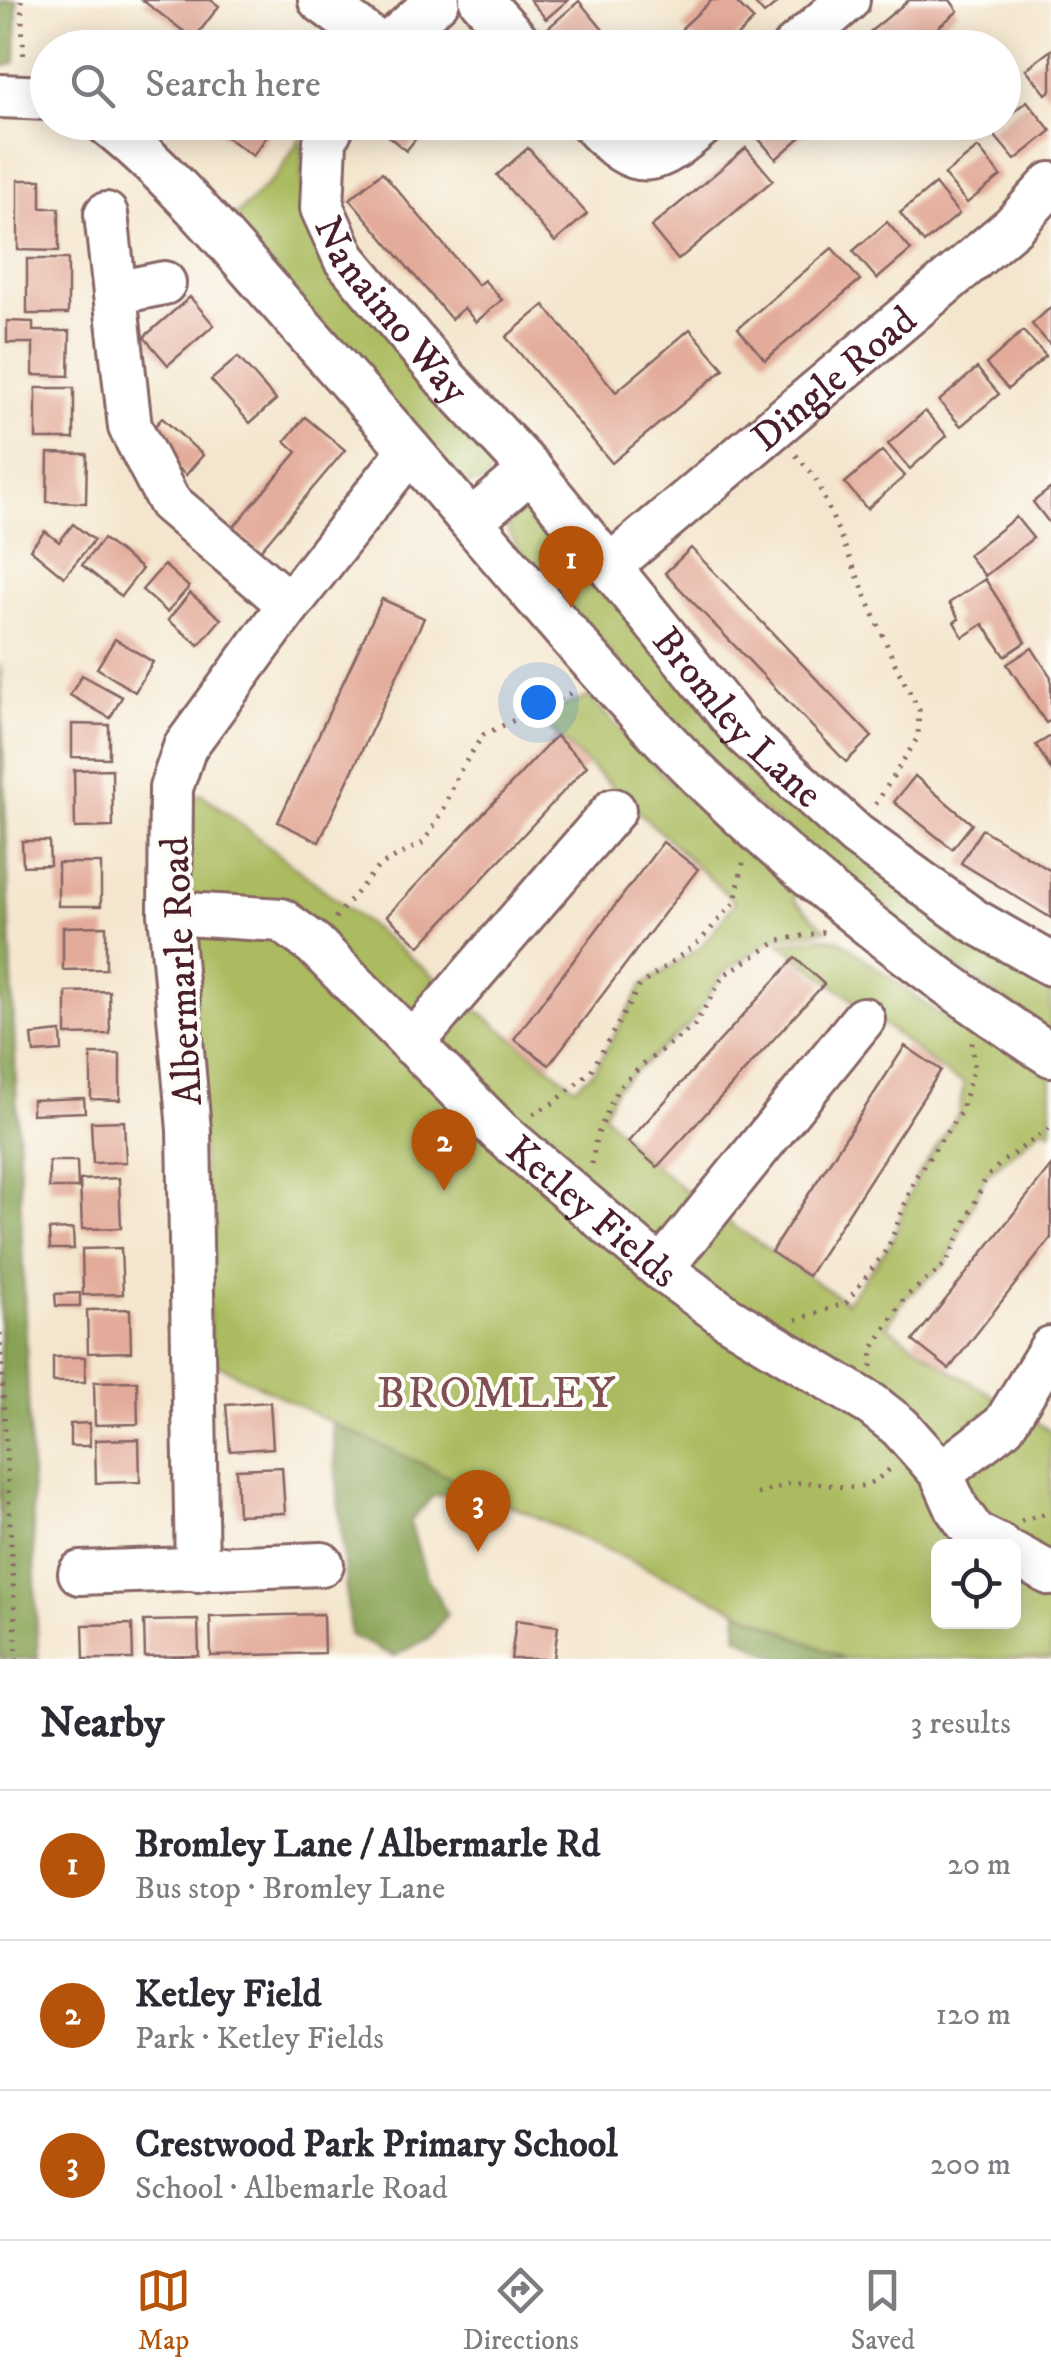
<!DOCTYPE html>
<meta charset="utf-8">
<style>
:root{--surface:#fff;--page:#f2f2f3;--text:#2b2b33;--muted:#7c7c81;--line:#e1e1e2;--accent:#b45309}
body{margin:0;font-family:"IM FELL DW Pica",serif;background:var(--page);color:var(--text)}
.controls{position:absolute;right:30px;bottom:30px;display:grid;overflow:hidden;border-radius:15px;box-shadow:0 5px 25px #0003}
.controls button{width:90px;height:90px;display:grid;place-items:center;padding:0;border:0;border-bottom:2px solid var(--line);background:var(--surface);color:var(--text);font:50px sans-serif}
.you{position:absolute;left:538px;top:702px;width:35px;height:35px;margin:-25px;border:8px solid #fff;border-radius:50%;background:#1a73e8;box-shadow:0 0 0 15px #1a73e833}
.badge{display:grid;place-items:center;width:65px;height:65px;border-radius:50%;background:var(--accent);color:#fff;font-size:32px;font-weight:700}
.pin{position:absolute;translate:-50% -82px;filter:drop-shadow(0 2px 5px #0008)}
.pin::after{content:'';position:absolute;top:52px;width:35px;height:30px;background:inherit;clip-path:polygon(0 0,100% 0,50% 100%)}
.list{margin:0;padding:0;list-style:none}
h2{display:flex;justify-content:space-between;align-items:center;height:130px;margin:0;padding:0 40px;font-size:42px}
h2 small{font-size:32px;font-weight:400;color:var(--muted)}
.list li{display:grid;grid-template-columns:65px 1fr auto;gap:30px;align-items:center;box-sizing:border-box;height:150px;padding:0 40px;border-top:2px solid var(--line)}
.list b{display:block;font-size:38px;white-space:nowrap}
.list p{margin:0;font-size:32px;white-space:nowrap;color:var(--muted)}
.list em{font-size:32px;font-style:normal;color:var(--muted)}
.icon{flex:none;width:55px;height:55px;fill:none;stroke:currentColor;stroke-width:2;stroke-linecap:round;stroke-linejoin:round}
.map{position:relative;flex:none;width:1051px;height:1659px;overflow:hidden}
.search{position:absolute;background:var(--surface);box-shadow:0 5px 25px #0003;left:30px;right:30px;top:30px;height:110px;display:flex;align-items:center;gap:25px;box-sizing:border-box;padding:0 35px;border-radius:55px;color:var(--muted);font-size:38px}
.sheet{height:580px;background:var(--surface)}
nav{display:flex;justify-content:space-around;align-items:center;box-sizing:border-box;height:140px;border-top:2px solid var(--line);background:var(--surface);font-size:28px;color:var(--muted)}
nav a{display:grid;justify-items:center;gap:5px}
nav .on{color:var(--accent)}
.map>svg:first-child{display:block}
</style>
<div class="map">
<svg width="1051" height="1659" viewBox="0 0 1051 1659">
<rect width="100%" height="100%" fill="#fdfcf7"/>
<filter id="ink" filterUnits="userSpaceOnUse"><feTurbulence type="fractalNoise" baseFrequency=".01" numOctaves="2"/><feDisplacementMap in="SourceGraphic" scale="20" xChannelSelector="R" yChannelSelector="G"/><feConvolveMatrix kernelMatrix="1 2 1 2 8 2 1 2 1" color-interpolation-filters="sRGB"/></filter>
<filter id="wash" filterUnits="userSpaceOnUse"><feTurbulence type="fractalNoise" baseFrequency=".0048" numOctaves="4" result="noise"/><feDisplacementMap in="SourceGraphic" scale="40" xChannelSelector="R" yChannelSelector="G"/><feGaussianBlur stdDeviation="2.25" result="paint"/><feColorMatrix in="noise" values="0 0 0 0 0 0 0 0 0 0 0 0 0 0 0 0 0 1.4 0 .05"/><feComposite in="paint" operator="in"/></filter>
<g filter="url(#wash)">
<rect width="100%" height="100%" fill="#f4e6ce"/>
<g fill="#abbb5e" stroke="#7a6d44" stroke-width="2.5" fill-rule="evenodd">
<path d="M302,135V185L325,256L493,465L486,482L465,486L231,220L278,174Z"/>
<path d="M535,506L735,740L1051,982V1033L937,954L724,779L521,553L507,529L516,509Z"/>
<path d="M589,697L689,801L707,802L805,884L793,899L827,930L774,938L723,973L690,1024L616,1088L604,1114L642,1154L700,1203L846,1302L890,1245L916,1178L959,1113L964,1083L949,1076L780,943L821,937L840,940L953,1025L974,1015L1051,1069V1132L1044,1127L986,1175L946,1264L905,1298L887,1326L949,1369L1051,1431V1659H844L332,1423L211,1361L186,799L202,794L575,1087L594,1071L643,985L701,947L735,902L536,716ZM938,1546H1014V1622H938Z"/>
</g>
<g fill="#88a355" stroke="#696140" stroke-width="2.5">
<path d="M0,0H17L16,62L0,68Z"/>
<path d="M0,664L38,1659H0Z"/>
<path d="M332,1423L487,1494L433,1496L410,1522L425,1573L447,1614L429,1638L394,1656L350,1635Z"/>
<path d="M738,1610L844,1659H780L737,1636Z"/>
</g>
<g id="blocks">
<g fill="#e3ab9a">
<path d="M142,0H211L219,6L194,39Z"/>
<path d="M530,0H568L546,19Z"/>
<path d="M712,0H734L754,20L725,48H701L682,28Z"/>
<path d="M752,0H781L764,14Z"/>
<path d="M909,0H950L958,11L913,48H850Z"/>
<path d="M579,1L618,48H566L548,28Z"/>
<path d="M286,36L303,48H278Z"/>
<path d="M1051,50V90L1046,94L1026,69Z"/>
<path d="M1027,101L1051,131L1015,160L990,130Z"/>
<path d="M225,122H277L253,156L219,132Z"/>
<path d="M385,122H429L406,151L380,129Z"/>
<path d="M764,122H807L811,128L776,159L753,132Z"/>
<path d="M528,148L587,214L555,242L497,175Z"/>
<path d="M746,148L773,180L678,260L651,227Z"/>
<path d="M978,148L1001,176L967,203L944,175Z"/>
<path d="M382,172L478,285L484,280L502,300L476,322L464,308L451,319L350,199Z"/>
<path d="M18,180H41V208H59V251L18,250Z"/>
<path d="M935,184L959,214L924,243L900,213Z"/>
<path d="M887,222L911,250L877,279L853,251Z"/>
<path d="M832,248L860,280L765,360L738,328Z"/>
<rect x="27" y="259" width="41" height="55"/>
<path d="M190,297L214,325L168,365L144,337Z"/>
<path d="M544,305L616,392L690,329L724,369L612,463L506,337Z"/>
<path d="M1051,307V346L1032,324Z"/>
<path d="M7,321L33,322V331H70L69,376L33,375V343H7Z"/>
<path d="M1023,331L1046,356L1008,389L986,364Z"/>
<path d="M238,357L276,400L250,423L211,380Z"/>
<path d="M977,368L999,394L961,426L939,401Z"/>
<rect x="36" y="388" width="38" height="51"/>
<path d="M925,411L947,436L910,469L888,444Z"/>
<path d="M305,417L345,450L259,552L232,529L297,452L285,441Z"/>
<path d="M162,418L203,455L186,475L175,466L169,473L145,438Z"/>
<path d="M882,451L905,476L867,509L845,483Z"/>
<path d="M48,453L87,454L86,503L47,502Z"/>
<path d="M1051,488V525L1033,502Z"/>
<path d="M1016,517L1033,538L985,576L968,555Z"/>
<path d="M73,524L94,540L64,577L30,549L45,531L59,542Z"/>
<path d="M103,539L142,569L121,596L82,565Z"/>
<path d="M691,548L872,737L846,762L665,573Z"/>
<path d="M164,565L189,587L167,612L142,590Z"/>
<path d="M985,579L1026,642L1005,656L983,624L963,637L954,622L959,619L949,603Z"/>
<path d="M190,593L221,619L199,645L168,620Z"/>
<path d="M382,599L424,618L319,842L278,822Z"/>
<path d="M115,639L153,662L135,692L97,668Z"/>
<path d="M1032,648L1051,677V720L1046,723L1007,664Z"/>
<path d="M82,675L122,697L110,718L70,695Z"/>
<path d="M72,724L109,725V758L72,757Z"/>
<path d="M556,736L587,766L420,946L387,916Z"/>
<path d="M1051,736V770L1036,745Z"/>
<path d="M112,769L113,827L75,828L74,770Z"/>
<path d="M915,776L972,824L952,849L894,802Z"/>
<path d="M982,829L1051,871V918L961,863Z"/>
<path d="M22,841H49L50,865L23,866Z"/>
<path d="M663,842L698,869L549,1065L514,1039Z"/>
<rect x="58" y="863" width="43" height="43"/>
<path d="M106,926V969L63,970V927Z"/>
<path d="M795,958L824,984L657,1167L628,1142Z"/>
<path d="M109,991L110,1034L66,1035V992Z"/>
<path d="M61,1032L62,1051L34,1053L32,1035Z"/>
<path d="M905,1046L941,1070L808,1276L771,1252Z"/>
<path d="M91,1054H120V1100L91,1099Z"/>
<path d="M84,1098L85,1112L32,1114V1100Z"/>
<path d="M124,1121L126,1162L93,1163L91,1122Z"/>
<path d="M49,1161H77L78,1188H49Z"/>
<path d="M1051,1166V1238L949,1369L913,1341Z"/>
<path d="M119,1178L121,1228L82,1229L80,1180Z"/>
<path d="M73,1229L74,1249H50L49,1230Z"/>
<path d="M121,1248L123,1294L83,1295L82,1249Z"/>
<path d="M80,1293V1306H56L55,1294Z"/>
<path d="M130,1309L131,1352L88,1353L87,1310Z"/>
<rect x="53" y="1357" width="32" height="25"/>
<path d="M137,1381L138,1424L95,1425L94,1382Z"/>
<path d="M270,1402L273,1448L230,1451L226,1405Z"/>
<path d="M89,1423L90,1446H70V1424Z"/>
<path d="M139,1439L140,1482L96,1483L95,1440Z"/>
<path d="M282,1467L285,1513L238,1515L236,1469Z"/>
<path d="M323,1614L324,1653L211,1656L210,1617Z"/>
<path d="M198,1620L199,1656L145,1657L144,1621Z"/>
<path d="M516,1620L558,1626L554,1659H511Z"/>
<path d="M132,1624L133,1659H84L83,1625Z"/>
</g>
</g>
</g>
<g filter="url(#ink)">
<use href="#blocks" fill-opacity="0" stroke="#866564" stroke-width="2.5"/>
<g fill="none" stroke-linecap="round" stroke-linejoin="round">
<g stroke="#866564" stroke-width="48">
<g id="minor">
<path d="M320,0L384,48L438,0"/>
<path d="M481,0L524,48"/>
<path d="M793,48L848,0"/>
<path d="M0,96L48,98"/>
<path d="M105,122C160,165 208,220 254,273C299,324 344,375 389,426C490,542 587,663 696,772C804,879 924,972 1051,1055"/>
<path id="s1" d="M334,122L325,141L322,208L345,259L445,378L531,470L745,734L856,835L973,920L1051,964"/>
<path d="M591,122C639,176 656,165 706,122"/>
<path d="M106,214L130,427L169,502L289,604"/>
<path d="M115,293L164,283"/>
<path d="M471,521L531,470"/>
<path id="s2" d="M610,566L1013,226L1051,184"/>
<path id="s3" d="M170,913L281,920L314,944L499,1131L661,1269L728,1318L872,1405L900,1427L941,1473L957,1509L975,1534L1000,1546"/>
<path d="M412,1044L614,810"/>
<path d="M661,1269L863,1019"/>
<path d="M941,1473L1004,1425L1051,1348"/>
<path d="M1014,1554L1051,1574"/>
<path d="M197,1570L189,1130L170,913L171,788L185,747L283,613L410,450"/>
<path d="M80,1573L322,1564"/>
</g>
</g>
<g stroke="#866564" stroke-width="5" stroke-dasharray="2.5 8" stroke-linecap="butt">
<path d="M21,0L24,62"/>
<path d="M796,455L815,477L896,666L919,710L918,737L874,807"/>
<path d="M335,918L378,867L424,842L442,813L458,774L483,735L575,691"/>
<path d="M533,1114L555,1102L591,1071L640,985L699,942L735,902L743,863"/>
<path d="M592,1164L596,1138L618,1088L646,1062L694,1026L724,975L780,940L824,932"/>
<path d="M796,1320L846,1303L888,1248L915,1178L960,1113L974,1067L972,1042"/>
<path d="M0,1333L17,1659"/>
<path d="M872,1367L873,1348L905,1297L946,1264L986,1178L1002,1162L1051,1127"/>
<path d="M757,1494C770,1491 785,1483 797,1483C838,1480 855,1502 891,1468"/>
<path d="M1021,1521L1051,1512"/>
</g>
<use href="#minor" stroke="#fff" stroke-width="42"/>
</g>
</g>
<g text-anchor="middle" stroke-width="8" stroke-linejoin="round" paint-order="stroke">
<g font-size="40" fill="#4a1f2b" stroke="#fdfcf7">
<text dy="14" stroke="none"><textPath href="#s1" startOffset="212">Nanaimo Way</textPath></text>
<text dy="14" stroke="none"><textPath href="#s2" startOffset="292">Dingle Road</textPath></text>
<text dy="14" stroke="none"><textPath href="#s1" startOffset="748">Bromley Lane</textPath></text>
<text transform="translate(180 971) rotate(-93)" y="14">Albermarle Road</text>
<text dy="14" stroke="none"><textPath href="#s3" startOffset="538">Ketley Fields</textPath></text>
</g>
<g font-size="45" letter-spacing="2.5" fill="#805052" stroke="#fdfcf7">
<text x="497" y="1407">BROMLEY</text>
</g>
</g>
</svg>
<div class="controls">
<button><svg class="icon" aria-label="locate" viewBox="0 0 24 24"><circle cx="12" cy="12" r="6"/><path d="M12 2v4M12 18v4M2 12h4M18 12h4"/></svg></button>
</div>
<div class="you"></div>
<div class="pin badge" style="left:571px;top:608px">1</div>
<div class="pin badge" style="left:444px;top:1191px">2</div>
<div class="pin badge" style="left:478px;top:1552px">3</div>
<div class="search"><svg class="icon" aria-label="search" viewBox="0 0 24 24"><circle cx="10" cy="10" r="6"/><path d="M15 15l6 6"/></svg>Search here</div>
</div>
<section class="sheet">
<h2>Nearby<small>3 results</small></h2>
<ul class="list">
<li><span class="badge">1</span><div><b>Bromley Lane / Albermarle Rd</b><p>Bus stop · Bromley Lane</p></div><em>20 m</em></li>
<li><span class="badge">2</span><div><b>Ketley Field</b><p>Park · Ketley Fields</p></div><em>120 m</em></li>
<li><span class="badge">3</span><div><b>Crestwood Park Primary School</b><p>School · Albemarle Road</p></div><em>200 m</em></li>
</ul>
</section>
<nav>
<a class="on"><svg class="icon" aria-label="map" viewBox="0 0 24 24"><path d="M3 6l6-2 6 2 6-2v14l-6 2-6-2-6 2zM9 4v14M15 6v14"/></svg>Map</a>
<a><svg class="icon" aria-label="directions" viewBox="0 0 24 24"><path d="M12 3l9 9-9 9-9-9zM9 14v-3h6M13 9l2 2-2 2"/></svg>Directions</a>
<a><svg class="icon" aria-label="saved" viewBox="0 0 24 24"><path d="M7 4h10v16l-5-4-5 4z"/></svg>Saved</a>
</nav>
